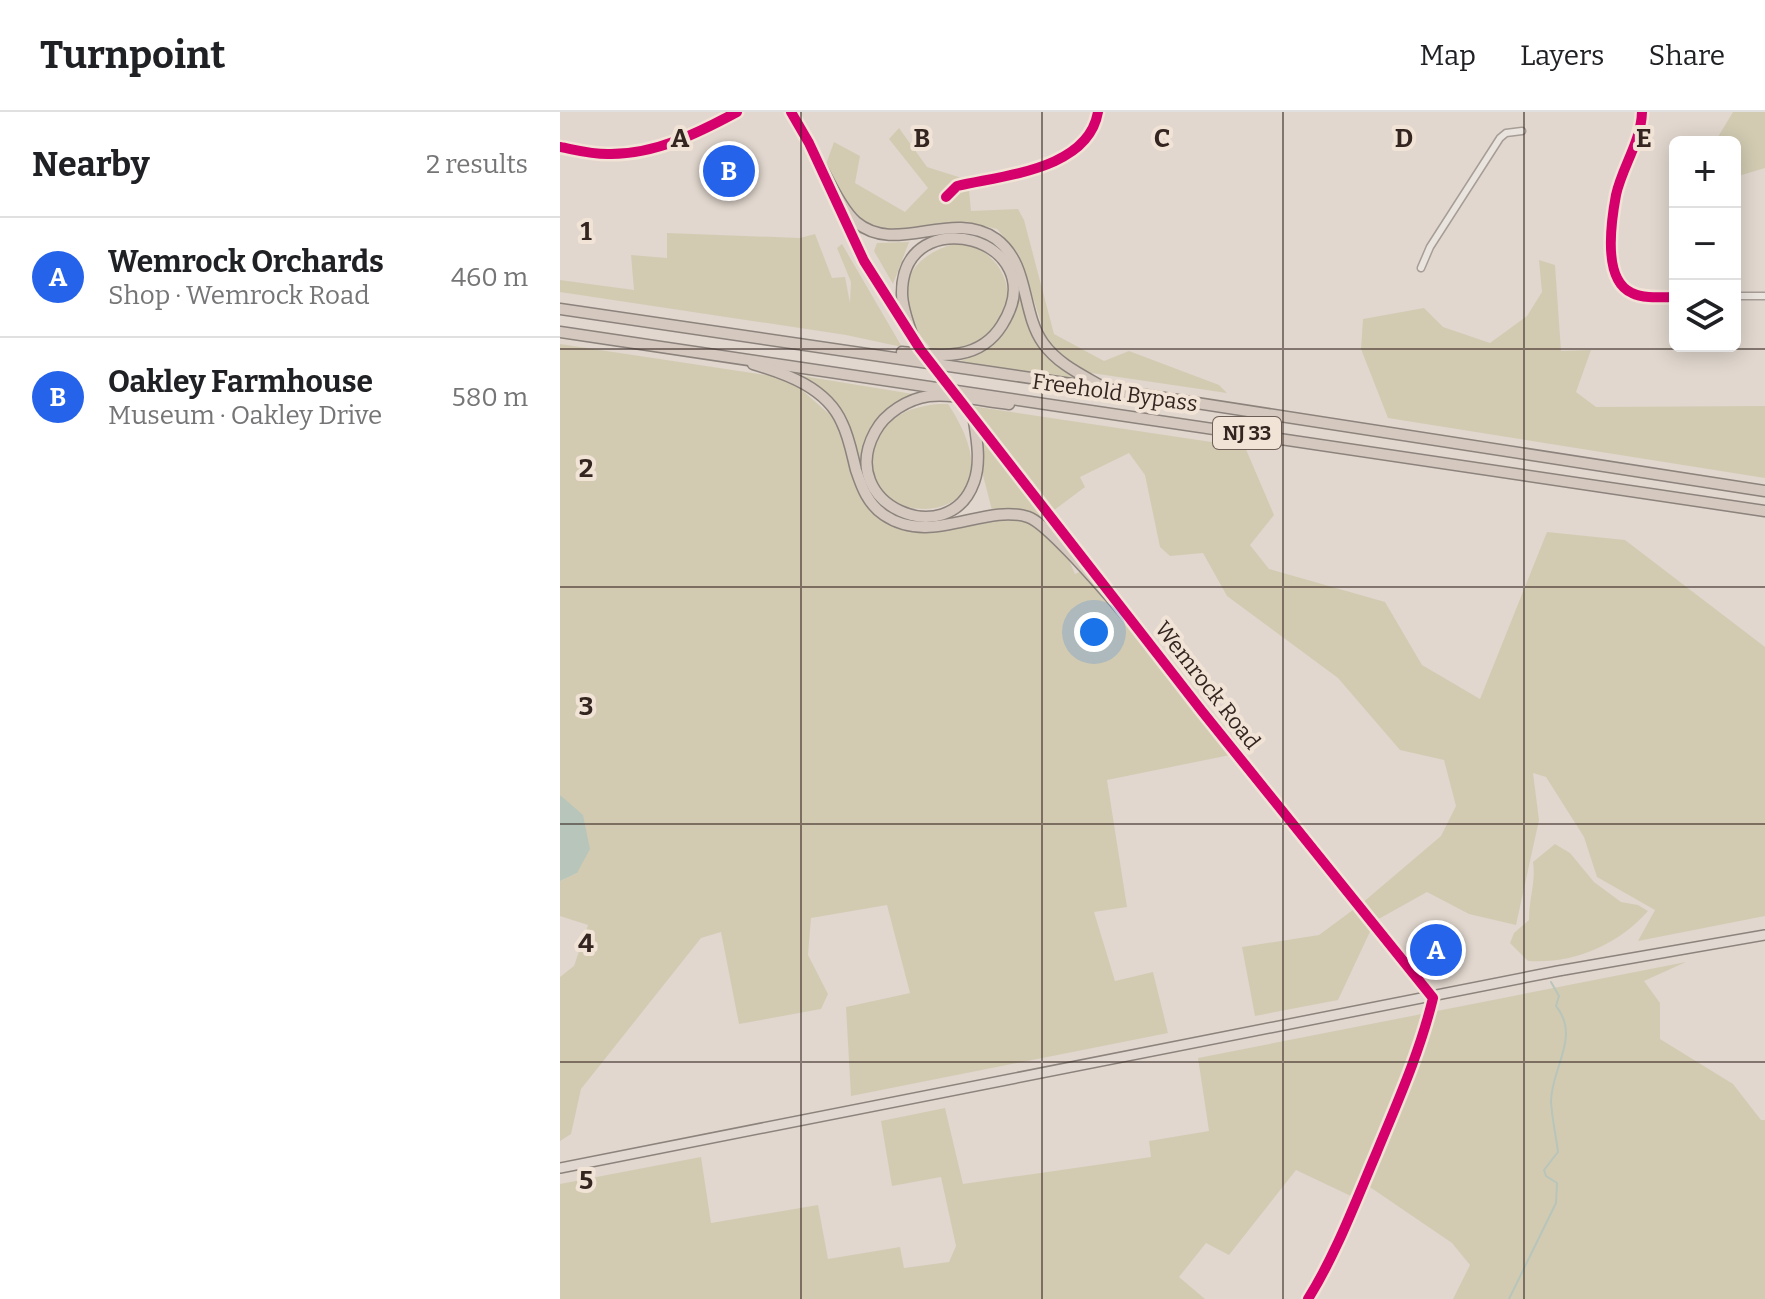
<!DOCTYPE html>
<meta charset="utf-8">
<style>
:root{--surface:#fff;--page:#f6f6f6;--text:#202124;--muted:#757577;--line:#e0e0e0;--accent:#2563eb}
body{margin:0;font-family:Bitter,serif;background:var(--page);color:var(--text)}
.controls{position:absolute;right:24px;top:24px;display:grid;overflow:hidden;border-radius:12px;box-shadow:0 4px 20px #0003}
.controls button{width:72px;height:72px;display:grid;place-items:center;padding:0;border:0;border-bottom:2px solid var(--line);background:var(--surface);color:var(--text);font:40px sans-serif}
.you{position:absolute;left:534px;top:520px;width:28px;height:28px;margin:-20px;border:6px solid #fff;border-radius:50%;background:#1a73e8;box-shadow:0 0 0 12px #1a73e833}
.badge{display:grid;place-items:center;width:52px;height:52px;border-radius:50%;background:var(--accent);color:#fff;font-size:26px;font-weight:700}
.pin{position:absolute;translate:-50% -50%;border:4px solid #fff;box-shadow:0 2px 8px #0006}
.list{margin:0;padding:0;list-style:none}
h2{display:flex;justify-content:space-between;align-items:center;height:104px;margin:0;padding:0 32px;font-size:34px}
h2 small{font-size:26px;font-weight:400;color:var(--muted)}
.list li{display:grid;grid-template-columns:52px 1fr auto;gap:24px;align-items:center;box-sizing:border-box;height:120px;padding:0 32px;border-top:2px solid var(--line)}
.list b{display:block;font-size:30px;white-space:nowrap}
.list p{margin:0;font-size:26px;white-space:nowrap;color:var(--muted)}
.list em{font-size:26px;font-style:normal;color:var(--muted)}
.icon{flex:none;width:44px;height:44px;fill:none;stroke:currentColor;stroke-width:2;stroke-linecap:round;stroke-linejoin:round}
.map{position:relative;flex:none;width:1205px;height:1187px;overflow:hidden}
header{display:flex;align-items:center;gap:48px;box-sizing:border-box;height:112px;padding:0 40px;background:var(--surface);border-bottom:2px solid var(--line)}
header strong{font-size:38px}
nav{display:flex;gap:44px;margin-inline-start:auto;font-size:28px}
main{display:flex}
aside{flex:1;background:var(--surface)}
.map>svg:first-child{display:block}
</style>
<header>
<strong>Turnpoint</strong>
<nav><a>Map</a><a>Layers</a><a>Share</a></nav>
</header>
<main>
<aside>
<h2>Nearby<small>2 results</small></h2>
<ul class="list">
<li><span class="badge">A</span><div><b>Wemrock Orchards</b><p>Shop · Wemrock Road</p></div><em>460 m</em></li>
<li><span class="badge">B</span><div><b>Oakley Farmhouse</b><p>Museum · Oakley Drive</p></div><em>580 m</em></li>
</ul>
</aside>
<div class="map">
<svg width="1205" height="1187" viewBox="0 0 1205 1187">
<rect width="100%" height="100%" fill="#e1d7ce"/>
<g fill="#d2cbb2">
<path d="M1173,0H1205V56L1175,65V30H1155Z"/>
<path d="M339,16L367,55L408,68L411,99L458,97L464,108L494,222L544,249L569,239L659,273L667,281L504,257L487,229L459,143L437,117L407,110L289,123L261,66L274,30L300,44L295,71L345,100L368,76L329,27Z"/>
<path d="M107,121L240,126L255,122L272,166L285,165L290,191L291,170L277,136L282,132L342,235L286,223L0,180V168L74,178L71,143L107,146Z"/>
<path d="M349,130L333,172L314,139L317,131Z"/>
<path d="M397,131C403,132 410,133 415,134C421,136 425,141 430,145C455,168 453,205 425,225C410,237 390,237 372,238C366,230 357,221 353,212C334,168 356,142 397,131Z"/>
<path d="M979,148L995,153L1001,239L1031,238L1016,280L1036,295L1205,294V366L828,306L801,237L803,207L864,196L883,215L930,231L967,204L982,180Z"/>
<path d="M458,174C473,222 474,240 519,267L395,251C438,236 455,222 458,174Z"/>
<path d="M0,232L213,264L235,272L275,307L314,403L356,421L435,410L405,293L685,335L714,403L690,433L709,457L825,490L862,553L920,587L987,420L1065,428L1205,535V804L1078,829L1095,798L1037,765L1024,725L986,665L973,661L979,708L956,813L909,802L867,780L815,809L778,888L695,904L682,835L759,823L801,792L881,724L896,694L884,648L840,638L778,566L667,484L643,441L610,444L600,435L585,363L569,341L520,365L525,375L489,402L515,462L529,456L680,641L547,668L567,795L534,800L555,869L593,860L608,921L291,984L286,895L350,881L327,793L251,806L248,843L268,882L261,897L179,912L161,820L141,826L21,977L11,1022L0,1029V865L14,854L28,813L0,804V769L17,761L5,689L0,683Z"/>
<path d="M243,264L359,283C316,303 309,310 302,357C288,310 284,295 243,264Z"/>
<path d="M378,292H388C479,429 275,422 318,328C329,302 352,295 378,292Z"/>
<path d="M995,732L1010,741L1034,770L1061,790L1078,793L1088,799C1058,833 1014,852 968,849L950,831L954,821L969,808C969,786 976,770 973,750Z"/>
<path d="M1126,850L1084,869L1100,891V927L1173,972L1201,1008H1205V1187H893L910,1153L892,1131L801,1069L793,1085L736,1058L669,1143L646,1131L619,1165L645,1187H0V1072L141,1045L151,1111L258,1093L268,1147L340,1135L344,1156L389,1150L396,1134L381,1065L332,1074L321,1009L385,996L403,1072L591,1045L589,1029L649,1019L638,946Z"/>
</g>
<path fill="#b8c5ba" d="M0,683L23,703L30,737L17,761L0,769Z"/>
<g fill="none" stroke-linecap="round" stroke-linejoin="round">
<path stroke="#b8c5ba" stroke-width="2" d="M949,1187L996,1091L997,1071L986,1064L984,1058L998,1040C996,1024 992,1006 991,990C991,956 1021,925 996,894L999,884L991,870"/>
<g stroke="#a69d97" stroke-width="9">
<g id="street">
<path d="M1082,0C1081,30 1062,55 1056,83C1051,110 1042,168 1072,181C1084,187 1102,185 1115,185"/>
<path d="M0,35C16,38 34,43 51,42C96,42 138,21 177,0"/>
<path d="M386,85L397,74C443,63 528,58 538,0"/>
<path d="M861,156L870,135L940,26L946,21L962,19"/>
<path d="M1175,184H1205"/>
</g>
</g>
<g stroke="#968d86" stroke-width="11">
<g id="secondary">
<path d="M231,0L259,52"/>
<path d="M278,94L304,149L347,218"/>
<path d="M415,310L527,453"/>
<path d="M576,514L873,886C860,940 837,991 816,1042C795,1091 776,1142 748,1187"/>
</g>
</g>
<g stroke="#8c837d" stroke-width="12">
<path id="primary" d="M0,1056L998,859L1205,823"/>
</g>
<g stroke="#8c837d" stroke-width="13">
<g id="highway">
<path d="M257,48C268,66 281,97 296,110C336,144 391,96 436,127C470,152 461,200 483,231C497,251 520,262 541,274"/>
<path d="M0,197L546,277L1205,379"/>
<path d="M0,220L1205,399"/>
<path d="M342,240C380,244 419,250 442,213C497,126 342,86 342,181C342,197 349,213 354,228"/>
<path d="M193,252C227,262 267,276 282,311C289,325 292,342 296,358C302,376 308,392 324,403C371,435 424,391 468,405C490,412 559,496 579,518"/>
<path d="M414,309C417,328 421,351 414,370C389,441 275,393 315,320C325,301 348,287 369,284C393,281 425,290 449,292"/>
</g>
</g>
<use href="#street" stroke="#eae4de" stroke-width="6"/>
<use href="#secondary" stroke="#eae4de" stroke-width="8"/>
<use href="#primary" stroke="#e1d9d1" stroke-width="9"/>
<use href="#highway" stroke="#d4c8bf" stroke-width="10"/>
<g stroke="#968d86" stroke-width="11" stroke-linecap="butt">
<path id="secondary-bridge" d="M360,237L410,303"/>
</g>
<use href="#secondary-bridge" stroke="#eae4de" stroke-width="8"/>
<g stroke="#f1e3d5" stroke-width="15">
<g id="cycleway">
<path d="M231,0L249,31L304,149L360,237L641,598L873,886C860,940 837,991 816,1042C795,1091 776,1142 748,1187"/>
<path d="M1082,0C1081,30 1062,55 1056,83C1051,110 1042,168 1072,181C1084,187 1102,185 1115,185"/>
<path d="M0,35C16,38 34,43 51,42C96,42 138,21 177,0"/>
<path d="M386,85L397,74C443,63 528,58 538,0"/>
</g>
</g>
<use href="#cycleway" stroke="#d6006c" stroke-width="10"/>
</g>
<path fill="none" stroke="#342520" stroke-width="2" stroke-opacity="0.55" d="M241,0V1187M482,0V1187M723,0V1187M964,0V1187M0,237H1205M0,475H1205M0,712H1205M0,950H1205"/>
<g text-anchor="middle" stroke-width="8" stroke-linejoin="round" paint-order="stroke">
<rect fill="#f1e3d5" stroke="#6d5e56" stroke-width="2" x="653" y="305" width="68" height="32" rx="6"/>
<g font-size="20" font-weight="bold" fill="#342520">
<text x="687" y="328">NJ 33</text>
</g>
<g font-size="22" fill="#342520" stroke="#f1e3d5">
<text transform="translate(555 280) rotate(8)" y="8">Freehold Bypass</text>
<text transform="translate(648 573) rotate(52)" y="8">Wemrock Road</text>
</g>
</g>
<g font-size="26" text-anchor="middle" font-weight="bold" fill="#342520" stroke="#f1e3d5" stroke-width="8" stroke-linejoin="round" paint-order="stroke">
<text x="120" y="35">A</text>
<text x="362" y="35">B</text>
<text x="602" y="35">C</text>
<text x="844" y="35">D</text>
<text x="1084" y="35">E</text>
<text x="26" y="128">1</text>
<text x="26" y="365">2</text>
<text x="26" y="603">3</text>
<text x="26" y="840">4</text>
<text x="26" y="1077">5</text>
</g>
</svg>
<div class="controls">
<button>+</button>
<button>−</button>
<button><svg class="icon" aria-label="layers" viewBox="0 0 24 24"><path d="M12 4l9 5-9 5-9-5zM3 14l9 5 9-5"/></svg></button>
</div>
<div class="you"></div>
<div class="pin badge" style="left:876px;top:838px">A</div>
<div class="pin badge" style="left:169px;top:59px">B</div>
</div>
</main>
